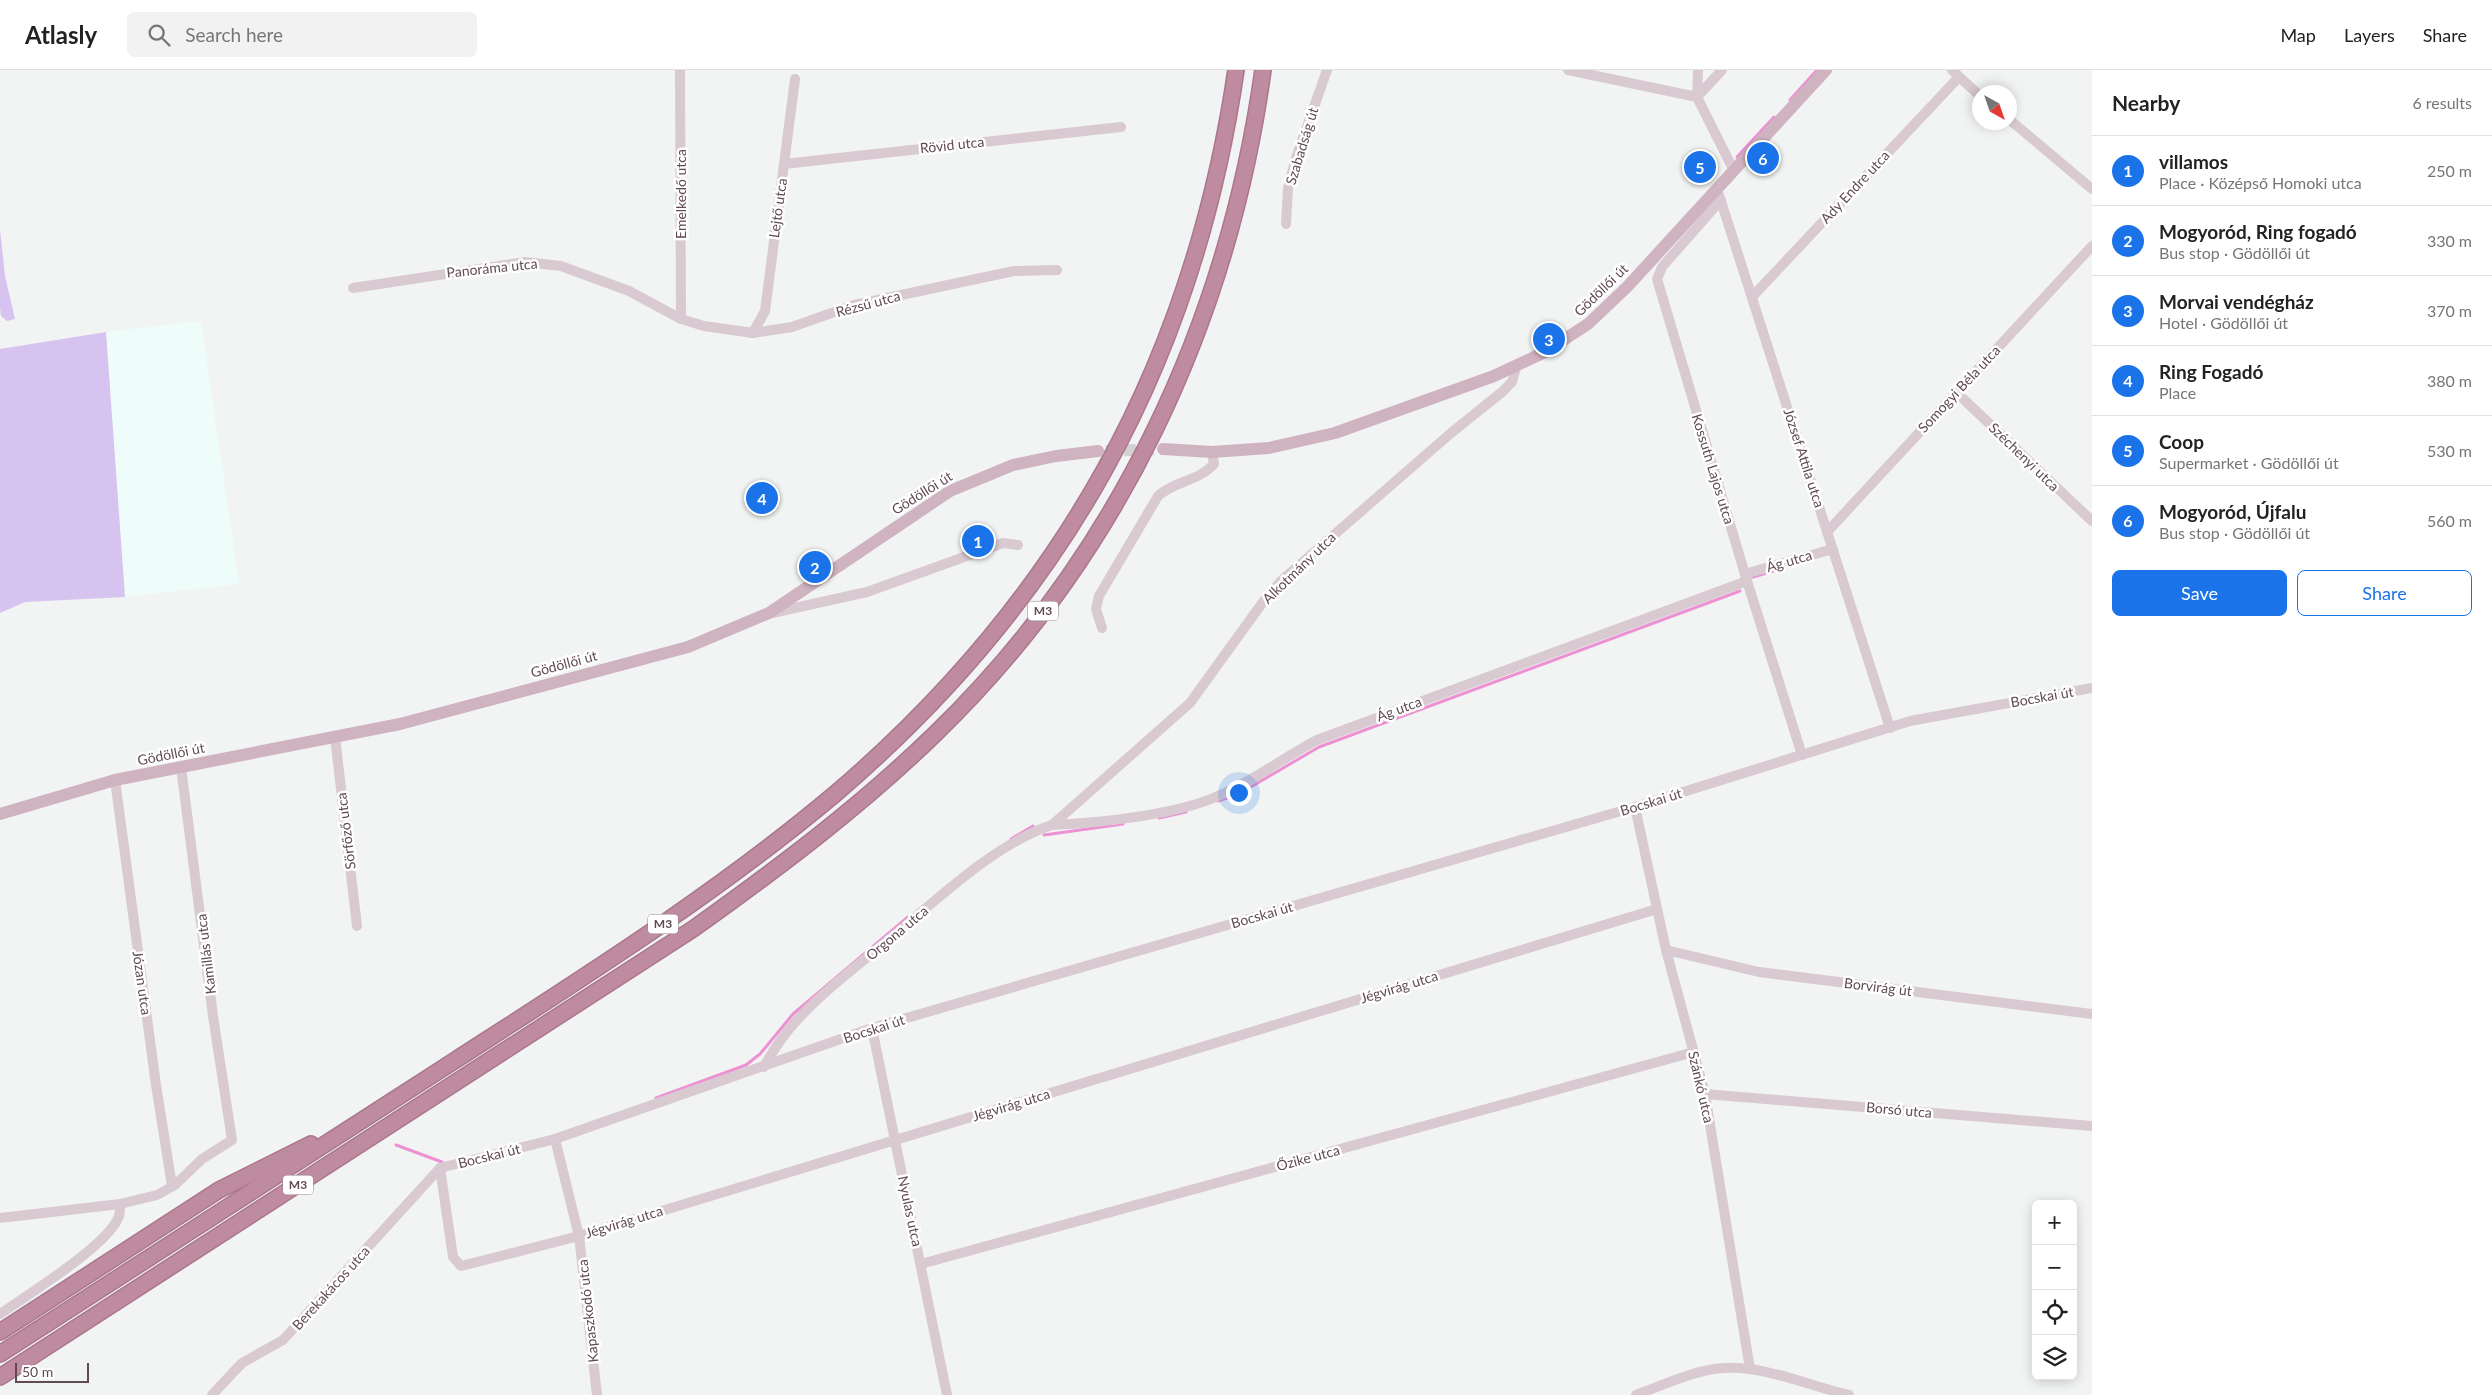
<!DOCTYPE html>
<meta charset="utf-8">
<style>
:root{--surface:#fff;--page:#f2f2f2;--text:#222;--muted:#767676;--line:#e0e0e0;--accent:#1a73e8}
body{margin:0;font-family:Lato,sans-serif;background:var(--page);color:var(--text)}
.controls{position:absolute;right:15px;bottom:15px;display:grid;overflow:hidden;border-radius:8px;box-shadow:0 2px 12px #0003}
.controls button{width:45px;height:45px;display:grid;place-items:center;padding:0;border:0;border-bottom:1px solid var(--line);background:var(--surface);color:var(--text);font:25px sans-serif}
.compass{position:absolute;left:1972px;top:15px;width:45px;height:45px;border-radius:50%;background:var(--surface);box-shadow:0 2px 12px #0003;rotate:140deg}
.scale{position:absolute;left:15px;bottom:12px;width:74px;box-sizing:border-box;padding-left:5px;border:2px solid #604a54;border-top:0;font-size:14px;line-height:18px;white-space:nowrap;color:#604a54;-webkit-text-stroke:4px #fff;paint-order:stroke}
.you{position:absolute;left:1238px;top:722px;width:18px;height:18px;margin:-12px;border:4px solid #fff;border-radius:50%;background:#1a73e8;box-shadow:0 0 0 8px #1a73e833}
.badge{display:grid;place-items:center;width:32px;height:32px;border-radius:50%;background:var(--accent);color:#fff;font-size:16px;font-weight:700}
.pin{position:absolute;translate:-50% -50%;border:2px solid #fff;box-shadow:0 1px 5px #0006}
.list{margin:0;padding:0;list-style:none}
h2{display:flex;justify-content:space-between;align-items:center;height:65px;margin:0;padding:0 20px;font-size:21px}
h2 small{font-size:16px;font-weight:400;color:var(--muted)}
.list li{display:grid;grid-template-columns:32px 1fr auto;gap:15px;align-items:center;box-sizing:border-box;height:70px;padding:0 20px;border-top:1px solid var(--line)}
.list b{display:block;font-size:19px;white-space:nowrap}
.list p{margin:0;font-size:16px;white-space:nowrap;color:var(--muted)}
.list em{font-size:16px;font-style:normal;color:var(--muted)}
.actions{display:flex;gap:10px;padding:15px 20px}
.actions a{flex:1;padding:11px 0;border:1px solid var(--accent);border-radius:8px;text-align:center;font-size:18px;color:var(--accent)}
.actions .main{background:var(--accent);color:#fff}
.icon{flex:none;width:28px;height:28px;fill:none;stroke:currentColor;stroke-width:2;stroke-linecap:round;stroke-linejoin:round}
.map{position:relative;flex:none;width:2092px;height:1325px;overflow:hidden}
header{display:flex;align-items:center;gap:30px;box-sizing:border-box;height:70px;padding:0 25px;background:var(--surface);border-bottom:1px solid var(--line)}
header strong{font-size:24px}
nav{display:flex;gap:28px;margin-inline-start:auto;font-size:18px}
.search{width:350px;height:45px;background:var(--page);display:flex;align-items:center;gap:12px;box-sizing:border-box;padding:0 18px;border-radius:8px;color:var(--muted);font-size:19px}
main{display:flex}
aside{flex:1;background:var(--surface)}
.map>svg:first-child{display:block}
</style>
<header>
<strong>Atlasly</strong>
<div class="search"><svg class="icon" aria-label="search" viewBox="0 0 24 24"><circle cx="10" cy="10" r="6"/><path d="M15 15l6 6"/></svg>Search here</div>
<nav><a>Map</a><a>Layers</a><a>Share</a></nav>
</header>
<main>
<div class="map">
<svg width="2092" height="1325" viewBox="0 0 2092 1325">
<rect width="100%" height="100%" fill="#f2f4f3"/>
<path fill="#eefdf9" d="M201,251L239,514L125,527L106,262Z"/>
<g fill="#d7c3f0">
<path d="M0,159L5,206L15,249L7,251L1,246L0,238Z"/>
<path d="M106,262L125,527L25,532L0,543V279Z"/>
</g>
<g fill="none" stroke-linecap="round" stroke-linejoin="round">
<g stroke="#ec91d3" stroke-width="3">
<path d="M1790,30L1817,0"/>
<path d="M1737,87L1774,47"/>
<path d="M1753,507L1781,499"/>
<path d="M1218,731L1237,725L1319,677L1740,521"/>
<path d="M1159,748L1186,742"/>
<path d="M1044,765L1123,754"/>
<path d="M1011,769L1033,756"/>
<path d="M656,1028L746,995L760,984L793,944L908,847"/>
<path d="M396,1075L442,1092"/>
</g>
<path stroke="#d5d2d3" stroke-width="12" stroke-dasharray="12 6" stroke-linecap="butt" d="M1106,381L1163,379"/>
<g stroke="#ab778c" stroke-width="18">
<g id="highway">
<path d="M0,1262L219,1120L311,1074"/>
<path d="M0,1284C152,1187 302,1088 454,991C584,907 716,824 835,724C1062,530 1193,295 1236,0"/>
<path d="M0,1307L693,859C777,799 860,737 935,664C1119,486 1228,252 1263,0"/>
</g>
</g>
<g stroke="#d9cad1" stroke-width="10">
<path d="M680,0L681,249"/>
<path d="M1568,0L1697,27L1722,0"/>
<path d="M1698,0L1697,27L1734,101"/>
<path d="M1952,0L1980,26"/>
<path d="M2010,50L2092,119"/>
<path d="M784,94L1121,57"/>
<path d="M1719,125L1890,658"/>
<path d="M1721,130L1662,197L1657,209L1747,511L1802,685"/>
<path d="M1286,154L1288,118L1296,88L1327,0"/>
<path d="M353,218L525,192L561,196L629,221L681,249L704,256L753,263L792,257L854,235L1014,201L1057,200"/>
<path d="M1752,227L1958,8"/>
<path d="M753,263L765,241L795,9"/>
<path d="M1956,322L2092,451"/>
<path d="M1827,462L2092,176"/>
<path d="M1745,504L1833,479"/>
<path d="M772,543L867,522L1003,473L1018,475"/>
<path d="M1102,558L1096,539L1099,526L1158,426C1174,411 1199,411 1214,394L1212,382"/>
<path d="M335,667L357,856"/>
<path d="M115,710L156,1015L172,1116"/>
<path d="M1635,737L1666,880L1705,1024L1750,1299"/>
<path d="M1052,755L1190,633L1263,532L1281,511L1451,363L1502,322L1512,312L1516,298"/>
<path d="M1666,880L1759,902L2092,944"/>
<path d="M872,958L947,1325"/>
<path d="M764,997C773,980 784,964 797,950C825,920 859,894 891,868C936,830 996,773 1052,755C1098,753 1176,745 1218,726C1253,711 1283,688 1317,670L1747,511"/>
<path d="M1705,1024L2092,1056"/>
<path d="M555,1069L579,1166L597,1325"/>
<path d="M440,1098L555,1069L872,958L1635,737L1910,651L2092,618"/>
<path d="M440,1098L453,1187L461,1196L579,1166L1657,839"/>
<path d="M0,1148L120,1134L157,1125L175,1115L202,1089L232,1070L213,946L181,697"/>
<path d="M921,1194L1694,982"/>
<path d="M0,1244C27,1225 109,1175 119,1146C120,1142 120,1138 120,1134"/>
<path d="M212,1325L242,1293L283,1270L440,1098"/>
<path d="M1636,1325C1664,1315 1696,1299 1725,1298C1767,1296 1809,1316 1849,1325"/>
</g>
<g stroke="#d0b3c0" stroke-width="12">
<path d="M1163,379L1212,382L1269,378L1335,363L1494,306L1545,282L1588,254L1627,217L1826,0"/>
<path d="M0,744L115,710L400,654L688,577L769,543L950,421L1013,395L1056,386L1098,381"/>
</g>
<use href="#highway" stroke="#bf8ba1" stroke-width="15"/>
</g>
<g text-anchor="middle" stroke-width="5" stroke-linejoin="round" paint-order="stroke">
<g fill="#fff" stroke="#908087" stroke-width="1">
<rect x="1028" y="531.5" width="30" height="19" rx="4"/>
<rect x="648" y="844.5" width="30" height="19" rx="4"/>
<rect x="283" y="1105.5" width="30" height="19" rx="4"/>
</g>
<g font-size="12" font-weight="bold" fill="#604a54">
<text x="1043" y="545">M3</text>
<text x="663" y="858">M3</text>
<text x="298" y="1119">M3</text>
</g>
<g font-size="14" fill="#604a54" stroke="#fff">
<text transform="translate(952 75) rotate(-6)" y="5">Rövid utca</text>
<text transform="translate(1302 76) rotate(-73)" y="5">Szabadság út</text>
<text transform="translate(1855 117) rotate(-47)" y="5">Ady Endre utca</text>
<text transform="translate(681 124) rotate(-90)" y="5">Emelkedő utca</text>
<text transform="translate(778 138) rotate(-82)" y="5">Lejtő utca</text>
<text transform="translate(492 198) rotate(-6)" y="5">Panoráma utca</text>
<text transform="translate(1601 220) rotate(-44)" y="5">Gödöllői út</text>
<text transform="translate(868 234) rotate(-15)" y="5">Rézsű utca</text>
<text transform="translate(1959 319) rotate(-47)" y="5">Somogyi Béla utca</text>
<text transform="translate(2024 387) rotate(44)" y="5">Széchenyi utca</text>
<text transform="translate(1804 388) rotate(72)" y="5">József Attila utca</text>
<text transform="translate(1713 399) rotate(73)" y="5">Kossuth Lajos utca</text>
<text transform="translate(922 423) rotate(-32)" y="5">Gödöllői út</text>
<text transform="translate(1789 491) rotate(-16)" y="5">Ág utca</text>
<text transform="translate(1299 498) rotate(-44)" y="5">Alkotmány utca</text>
<text transform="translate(564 594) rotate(-15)" y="5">Gödöllői út</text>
<text transform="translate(2042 627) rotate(-10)" y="5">Bocskai út</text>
<text transform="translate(1399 639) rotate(-20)" y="5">Ág utca</text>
<text transform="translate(171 684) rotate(-11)" y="5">Gödöllői út</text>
<text transform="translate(1651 732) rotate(-17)" y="5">Bocskai út</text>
<text transform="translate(346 761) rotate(-97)" y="5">Sörfőző utca</text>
<text transform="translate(1262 845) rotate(-16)" y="5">Bocskai út</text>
<text transform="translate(897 863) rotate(-40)" y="5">Orgona utca</text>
<text transform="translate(206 884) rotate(-97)" y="5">Kamillás utca</text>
<text transform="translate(142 913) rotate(82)" y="5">Józan utca</text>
<text transform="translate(1399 917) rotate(-17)" y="5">Jégvirág utca</text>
<text transform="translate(1878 917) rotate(7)" y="5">Borvirág út</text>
<text transform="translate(874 959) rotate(-18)" y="5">Bocskai út</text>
<text transform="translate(1701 1017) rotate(77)" y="5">Szánkó utca</text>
<text transform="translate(1011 1035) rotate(-17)" y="5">Jégvirág utca</text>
<text transform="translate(1899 1040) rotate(5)" y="5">Borsó utca</text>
<text transform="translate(489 1086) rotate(-14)" y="5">Bocskai út</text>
<text transform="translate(1308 1088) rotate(-15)" y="5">Őzike utca</text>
<text transform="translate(910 1141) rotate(78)" y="5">Nyulas utca</text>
<text transform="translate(624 1152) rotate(-17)" y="5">Jégvirág utca</text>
<text transform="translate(331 1218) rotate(-48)" y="5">Berekakácos utca</text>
<text transform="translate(588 1241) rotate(-96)" y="5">Kapaszkodó utca</text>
</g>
</g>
</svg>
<div class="controls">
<button>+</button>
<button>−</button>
<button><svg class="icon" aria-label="locate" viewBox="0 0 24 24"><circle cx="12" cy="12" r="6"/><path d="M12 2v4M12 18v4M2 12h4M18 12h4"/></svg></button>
<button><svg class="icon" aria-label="layers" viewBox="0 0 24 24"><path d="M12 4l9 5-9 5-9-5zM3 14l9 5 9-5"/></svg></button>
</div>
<svg class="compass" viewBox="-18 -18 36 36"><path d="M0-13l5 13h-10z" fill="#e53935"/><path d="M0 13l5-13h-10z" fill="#767676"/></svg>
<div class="scale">50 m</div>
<div class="you"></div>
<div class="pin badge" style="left:978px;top:471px">1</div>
<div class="pin badge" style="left:815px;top:497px">2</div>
<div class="pin badge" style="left:1549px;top:269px">3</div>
<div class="pin badge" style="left:762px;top:428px">4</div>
<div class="pin badge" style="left:1700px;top:97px">5</div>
<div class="pin badge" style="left:1763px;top:88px">6</div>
</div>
<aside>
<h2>Nearby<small>6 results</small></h2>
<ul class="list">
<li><span class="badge">1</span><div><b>villamos</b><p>Place · Középső Homoki utca</p></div><em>250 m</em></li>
<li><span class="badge">2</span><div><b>Mogyoród, Ring fogadó</b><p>Bus stop · Gödöllői út</p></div><em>330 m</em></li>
<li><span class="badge">3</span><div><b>Morvai vendégház</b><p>Hotel · Gödöllői út</p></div><em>370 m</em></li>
<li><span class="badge">4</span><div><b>Ring Fogadó</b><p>Place</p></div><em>380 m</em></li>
<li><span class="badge">5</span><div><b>Coop</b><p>Supermarket · Gödöllői út</p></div><em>530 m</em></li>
<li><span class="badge">6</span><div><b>Mogyoród, Újfalu</b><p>Bus stop · Gödöllői út</p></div><em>560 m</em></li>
</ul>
<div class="actions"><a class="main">Save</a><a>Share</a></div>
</aside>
</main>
